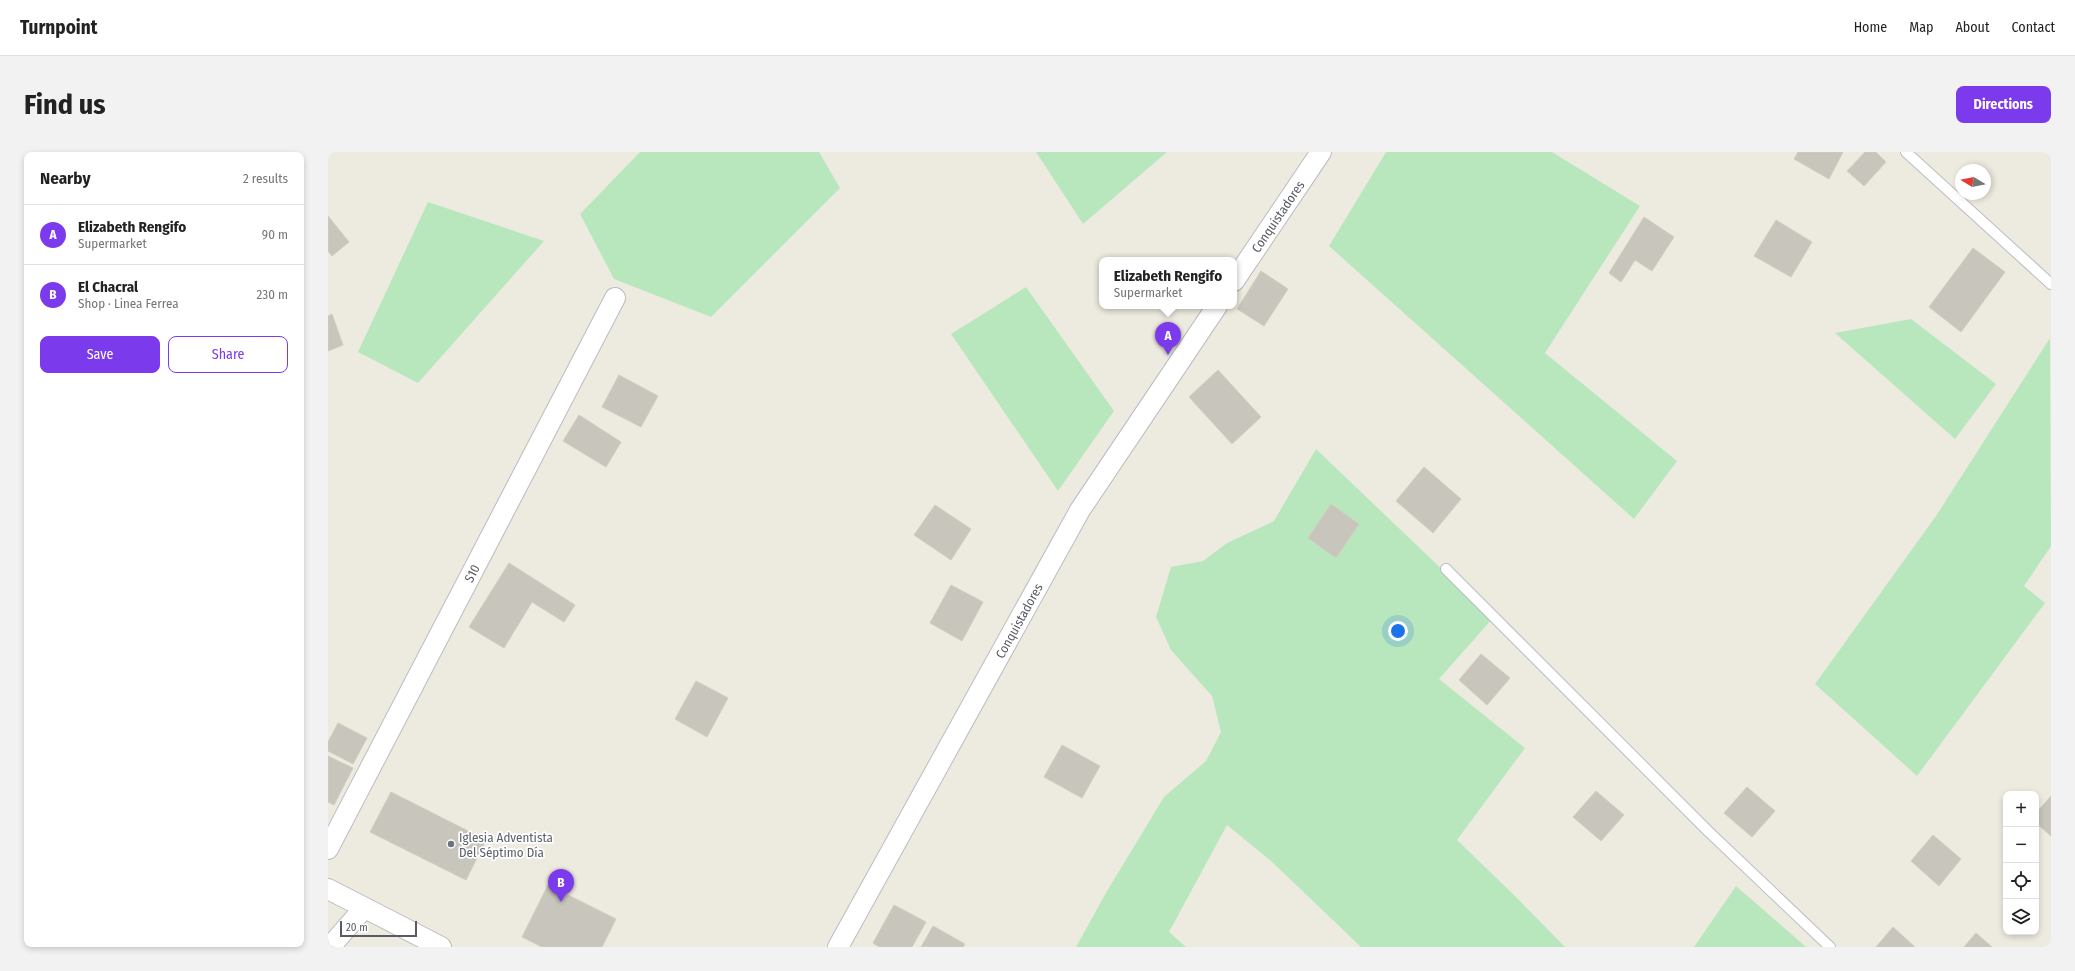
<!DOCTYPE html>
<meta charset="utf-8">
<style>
:root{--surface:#fff;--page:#f2f2f2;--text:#222;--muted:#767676;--line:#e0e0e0;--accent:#7c3aed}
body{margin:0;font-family:"Fira Sans Condensed",sans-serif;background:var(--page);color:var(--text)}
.controls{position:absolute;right:12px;bottom:12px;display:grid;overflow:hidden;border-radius:8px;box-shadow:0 2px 6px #0003}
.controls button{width:36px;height:36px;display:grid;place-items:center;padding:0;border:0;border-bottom:1px solid var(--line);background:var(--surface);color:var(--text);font:20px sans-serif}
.compass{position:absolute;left:1627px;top:12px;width:36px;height:36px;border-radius:50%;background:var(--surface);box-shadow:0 2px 6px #0003;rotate:280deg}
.scale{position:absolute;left:12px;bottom:10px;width:77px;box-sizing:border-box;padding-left:4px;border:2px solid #585c62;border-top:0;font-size:11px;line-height:14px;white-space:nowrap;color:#585c62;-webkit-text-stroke:3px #fff;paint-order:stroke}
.you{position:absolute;left:1070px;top:479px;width:14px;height:14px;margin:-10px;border:3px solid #fff;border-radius:50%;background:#1a73e8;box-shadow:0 0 0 6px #1a73e833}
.badge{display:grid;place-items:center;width:26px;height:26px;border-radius:50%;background:var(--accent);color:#fff;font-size:13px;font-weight:700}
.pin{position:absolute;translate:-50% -33px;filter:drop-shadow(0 1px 2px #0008)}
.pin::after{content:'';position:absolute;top:21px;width:14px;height:12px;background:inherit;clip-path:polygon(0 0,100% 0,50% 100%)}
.popup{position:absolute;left:771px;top:105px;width:138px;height:52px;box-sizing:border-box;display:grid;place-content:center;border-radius:8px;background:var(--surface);filter:drop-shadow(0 1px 3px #0005);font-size:13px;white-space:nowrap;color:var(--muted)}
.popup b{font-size:15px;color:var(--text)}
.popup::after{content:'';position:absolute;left:50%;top:100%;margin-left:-8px;border:8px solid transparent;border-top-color:var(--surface)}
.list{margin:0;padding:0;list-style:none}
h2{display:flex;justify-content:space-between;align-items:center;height:52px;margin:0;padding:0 16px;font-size:17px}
h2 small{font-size:13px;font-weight:400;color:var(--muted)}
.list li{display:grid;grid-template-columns:26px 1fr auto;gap:12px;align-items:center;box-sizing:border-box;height:60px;padding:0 16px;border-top:1px solid var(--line)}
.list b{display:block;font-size:15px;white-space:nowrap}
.list p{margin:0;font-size:13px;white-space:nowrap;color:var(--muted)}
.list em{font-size:13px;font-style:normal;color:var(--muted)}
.actions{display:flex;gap:8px;padding:12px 16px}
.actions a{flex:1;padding:9px 0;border:1px solid var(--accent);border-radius:8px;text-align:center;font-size:14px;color:var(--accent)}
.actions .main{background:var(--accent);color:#fff}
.icon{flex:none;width:22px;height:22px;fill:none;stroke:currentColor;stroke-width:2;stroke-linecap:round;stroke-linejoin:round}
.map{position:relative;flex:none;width:1723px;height:795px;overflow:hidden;border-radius:8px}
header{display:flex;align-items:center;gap:24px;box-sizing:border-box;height:56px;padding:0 20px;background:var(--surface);border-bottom:1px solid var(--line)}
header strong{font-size:19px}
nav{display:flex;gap:22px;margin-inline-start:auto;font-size:14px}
.intro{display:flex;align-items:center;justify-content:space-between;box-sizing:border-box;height:96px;padding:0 24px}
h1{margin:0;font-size:28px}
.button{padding:10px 18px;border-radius:8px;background:var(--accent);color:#fff;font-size:14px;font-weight:700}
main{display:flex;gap:24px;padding:0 24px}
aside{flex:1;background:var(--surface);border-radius:8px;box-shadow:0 2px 6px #0003}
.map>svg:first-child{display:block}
</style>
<header>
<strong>Turnpoint</strong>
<nav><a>Home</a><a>Map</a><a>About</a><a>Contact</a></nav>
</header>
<div class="intro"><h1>Find us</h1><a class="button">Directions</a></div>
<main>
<aside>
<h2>Nearby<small>2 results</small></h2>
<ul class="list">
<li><span class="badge">A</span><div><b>Elizabeth Rengifo</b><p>Supermarket</p></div><em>90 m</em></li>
<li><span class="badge">B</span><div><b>El Chacral</b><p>Shop · Linea Ferrea</p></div><em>230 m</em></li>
</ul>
<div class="actions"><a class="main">Save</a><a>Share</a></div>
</aside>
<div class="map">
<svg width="1723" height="795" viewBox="0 0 1723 795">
<rect width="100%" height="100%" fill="#edebdf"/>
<g fill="#b9e7bd">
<path d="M312,0H491L512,36L383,165L286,127L252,62Z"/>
<path d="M708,0H839L755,72Z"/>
<path d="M1058,0H1224L1312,54L1217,201L1349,309L1306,367L1001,94Z"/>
<path d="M100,50L216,89L90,231L30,200Z"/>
<path d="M698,135L786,259L730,339L623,182Z"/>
<path d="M1583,167L1668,232L1627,287L1507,181Z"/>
<path d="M1722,186L1723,394L1696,434L1717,451L1589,624L1487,532L1608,364Z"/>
<path d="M988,297L1165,466L1111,527L1197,596L1129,688L1188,745L1237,795H1033L943,709L899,673L841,780L858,795H748L779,739L836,645L878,609L893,580L884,544L843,498L828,465L843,415L875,409L899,391L946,369Z"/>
<path d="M1408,734L1478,795H1366Z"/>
</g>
<g fill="#c8c5bc" stroke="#d2cdbd">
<path d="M1470,0H1515L1501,27L1466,7Z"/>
<path d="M1537,0H1548L1558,10L1536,34L1519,19Z"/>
<path d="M0,64L21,90L4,104L0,99Z"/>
<path d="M1316,65L1346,85L1324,119L1307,108L1293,130L1281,121Z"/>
<path d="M1448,68L1484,90L1463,125L1426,104Z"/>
<path d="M1645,96L1677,120L1633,180L1601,155Z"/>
<path d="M933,119L960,137L936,174L909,157Z"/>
<path d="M4,162L15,193L0,199V164Z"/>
<path d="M890,218L933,265L904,292L861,245Z"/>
<path d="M291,223L330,244L313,275L274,255Z"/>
<path d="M251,263L293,290L278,315L235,289Z"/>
<path d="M1096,315L1133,347L1105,381L1068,349Z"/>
<path d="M1003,352L1031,372L1008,406L980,386Z"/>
<path d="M607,353L643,377L623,408L586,383Z"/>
<path d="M181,411L247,453L236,470L204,450L176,496L141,475Z"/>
<path d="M623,433L655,450L634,489L602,471Z"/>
<path d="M1153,502L1182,526L1159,553L1131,528Z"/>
<path d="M368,529L400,546L379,585L347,567Z"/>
<path d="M10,571L39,586L25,612L0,599V590Z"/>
<path d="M734,593L772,614L754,646L716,625Z"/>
<path d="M0,604L25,616L6,653L0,650Z"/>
<path d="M1419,635L1447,659L1424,685L1396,661Z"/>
<path d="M1268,639L1296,663L1273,689L1245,665Z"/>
<path d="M63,640L158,688L138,728L42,680Z"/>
<path d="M1723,644V684L1708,671V661Z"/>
<path d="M1605,683L1633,707L1611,734L1583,709Z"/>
<path d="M220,733L288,767L274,795H214L194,785Z"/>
<path d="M566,753L598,770L584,795H551L545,791Z"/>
<path d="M605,774L637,792L635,795H593Z"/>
<path d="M1565,775L1587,795H1548Z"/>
<path d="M1648,781L1664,795H1636Z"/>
</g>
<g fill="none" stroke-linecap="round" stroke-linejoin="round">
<g stroke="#babcc2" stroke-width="12">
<g id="lane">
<path d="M1578,0L1723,132"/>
<path d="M1118,417L1381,680L1502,795"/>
</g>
</g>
<g stroke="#babcc2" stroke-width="22">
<g id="street">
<path id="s1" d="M906,129L993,0"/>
<path id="s2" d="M0,697L287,146"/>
<path d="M0,737L113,795"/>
<path d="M2,795L36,756"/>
<path id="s3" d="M510,795L752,358L889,154"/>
</g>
</g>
<use href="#lane" stroke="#fff" stroke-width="10"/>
<use href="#street" stroke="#fff" stroke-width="20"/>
</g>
<circle fill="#6b7280" stroke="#fff" stroke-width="1.5" cx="123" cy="692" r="4"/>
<g text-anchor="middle" stroke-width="3.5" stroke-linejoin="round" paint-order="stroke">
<g font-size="13" fill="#585c62" stroke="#fff">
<text dy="5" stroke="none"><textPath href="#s1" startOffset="78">Conquistadores</textPath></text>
<text dy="5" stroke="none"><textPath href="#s2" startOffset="311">S10</textPath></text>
<text dy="5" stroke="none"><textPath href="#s3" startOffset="373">Conquistadores</textPath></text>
</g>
<g font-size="13" fill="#5b616d" stroke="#fff" text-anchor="start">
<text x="131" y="690">Iglesia Adventista<tspan x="131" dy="15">Del Séptimo Día</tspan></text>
</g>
</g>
</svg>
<div class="controls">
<button>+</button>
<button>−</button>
<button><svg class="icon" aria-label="locate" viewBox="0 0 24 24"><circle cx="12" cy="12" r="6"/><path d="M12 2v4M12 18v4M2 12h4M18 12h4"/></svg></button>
<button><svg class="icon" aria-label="layers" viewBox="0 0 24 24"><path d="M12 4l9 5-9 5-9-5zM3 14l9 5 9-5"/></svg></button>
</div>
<svg class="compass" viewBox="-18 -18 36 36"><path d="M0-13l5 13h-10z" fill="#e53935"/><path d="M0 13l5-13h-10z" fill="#767676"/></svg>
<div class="scale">20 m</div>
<div class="you"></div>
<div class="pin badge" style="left:840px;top:203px">A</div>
<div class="popup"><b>Elizabeth Rengifo</b>Supermarket</div>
<div class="pin badge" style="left:233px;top:750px">B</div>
</div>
</main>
